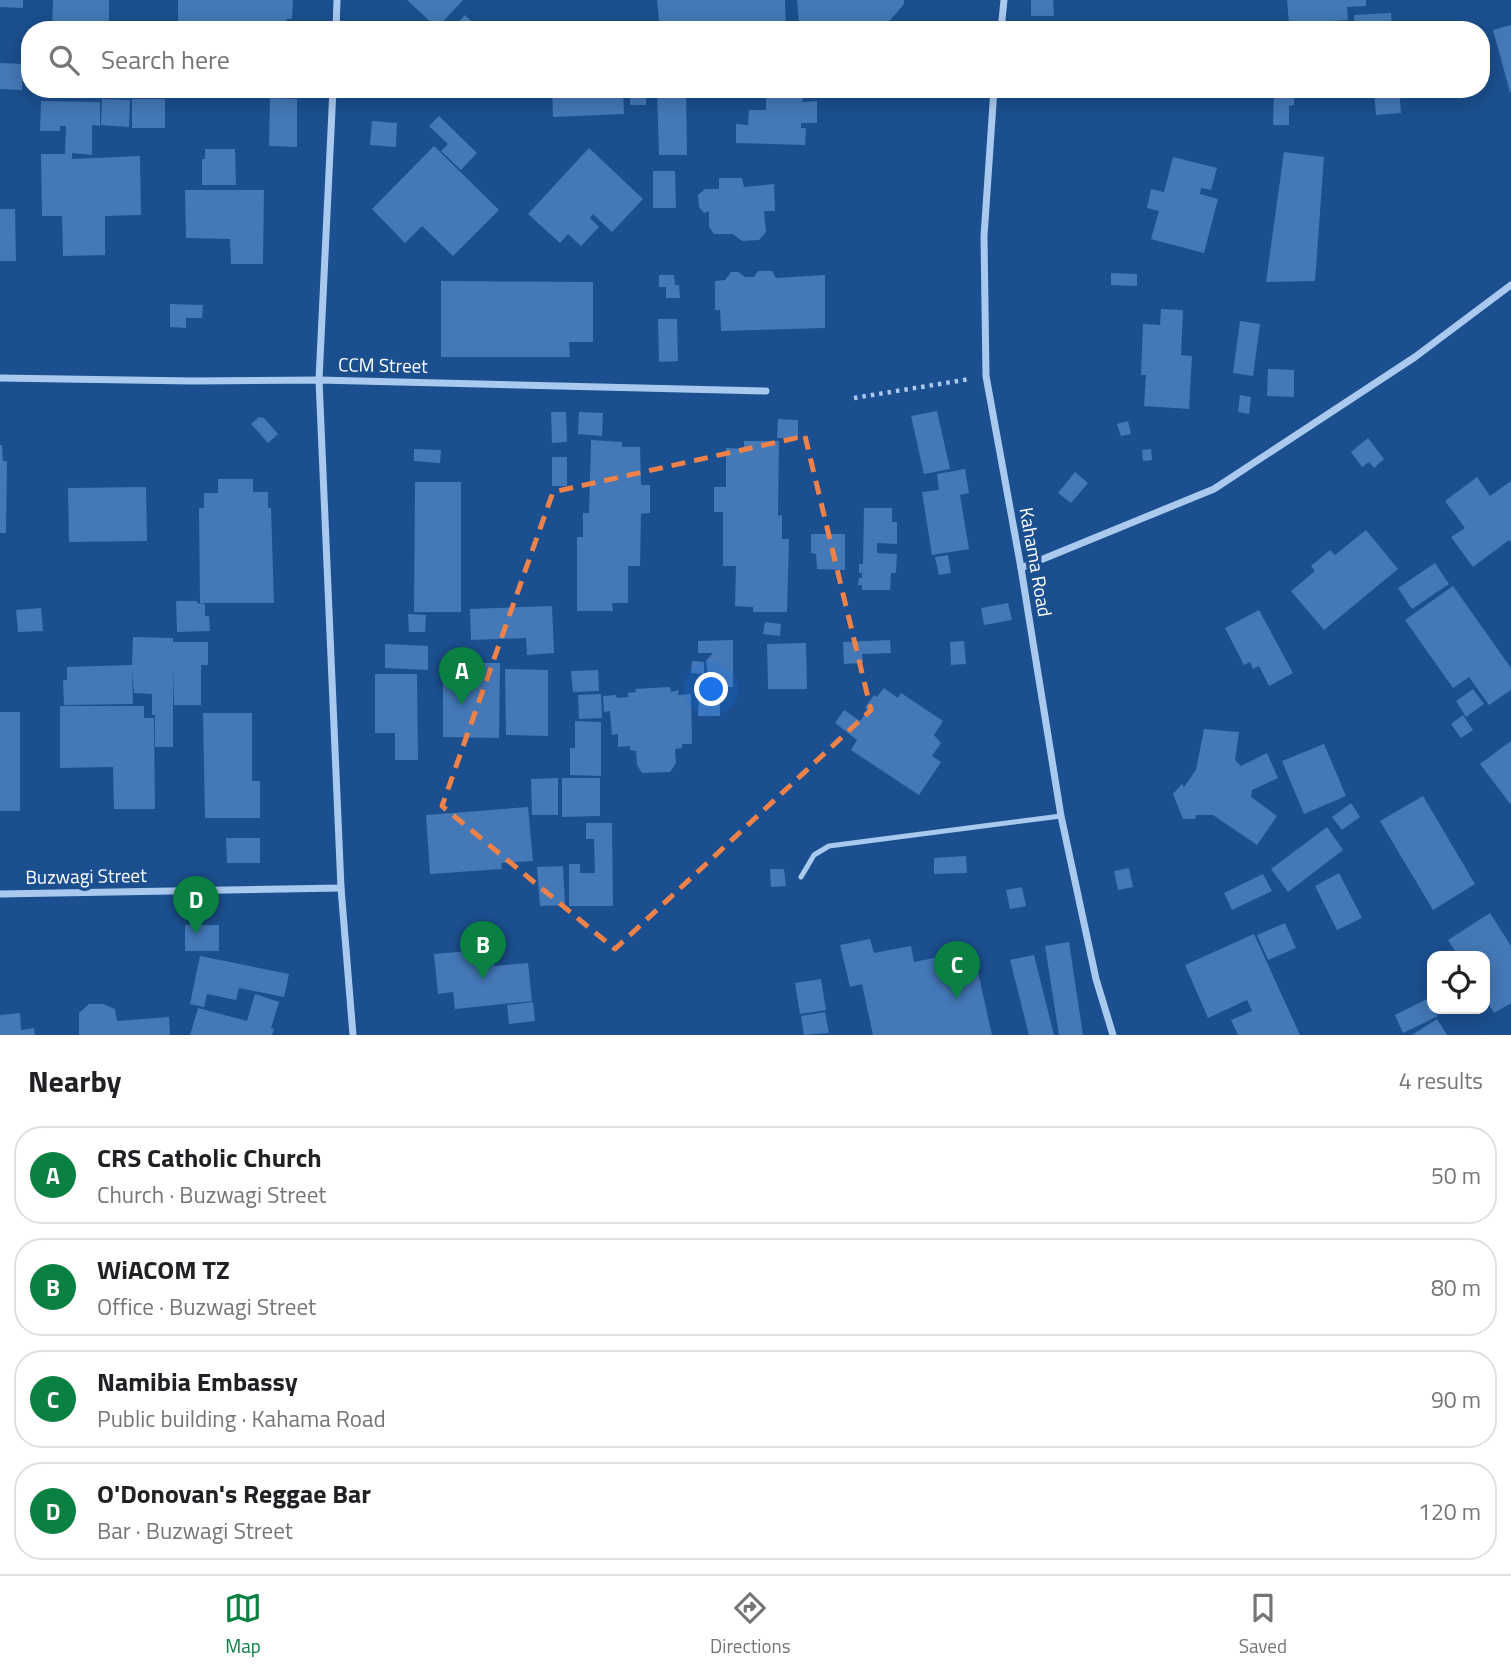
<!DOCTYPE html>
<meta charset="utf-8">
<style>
:root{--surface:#fff;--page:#f2f2f2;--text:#202124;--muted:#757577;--line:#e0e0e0;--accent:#0b8043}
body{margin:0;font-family:"Titillium Web",sans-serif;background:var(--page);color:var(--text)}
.controls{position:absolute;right:21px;bottom:21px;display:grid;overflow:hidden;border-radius:14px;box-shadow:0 4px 18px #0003}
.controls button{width:63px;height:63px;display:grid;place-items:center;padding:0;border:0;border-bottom:2px solid var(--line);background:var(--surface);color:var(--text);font:35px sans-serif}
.you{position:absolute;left:712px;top:690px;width:24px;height:24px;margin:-18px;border:5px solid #fff;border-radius:50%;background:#1a73e8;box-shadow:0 0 0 10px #1a73e833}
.badge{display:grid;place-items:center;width:46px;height:46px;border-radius:50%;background:var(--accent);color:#fff;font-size:23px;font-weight:700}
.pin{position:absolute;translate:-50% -58px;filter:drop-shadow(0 2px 4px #0008)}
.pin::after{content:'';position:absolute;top:37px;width:24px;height:21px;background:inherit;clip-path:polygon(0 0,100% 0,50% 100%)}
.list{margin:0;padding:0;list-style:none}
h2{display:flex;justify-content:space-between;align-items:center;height:91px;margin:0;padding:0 28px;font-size:30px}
h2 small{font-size:23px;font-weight:400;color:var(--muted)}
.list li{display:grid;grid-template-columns:46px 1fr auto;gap:21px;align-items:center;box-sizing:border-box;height:98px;margin:0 14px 14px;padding:0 14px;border:2px solid var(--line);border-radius:28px}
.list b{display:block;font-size:26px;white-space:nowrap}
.list p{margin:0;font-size:23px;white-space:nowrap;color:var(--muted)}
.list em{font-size:23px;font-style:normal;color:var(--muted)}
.icon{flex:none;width:38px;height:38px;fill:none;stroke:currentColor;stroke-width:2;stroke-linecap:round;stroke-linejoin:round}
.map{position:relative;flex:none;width:1511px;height:1035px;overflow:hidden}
.search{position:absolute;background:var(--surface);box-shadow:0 4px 18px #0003;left:21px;right:21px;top:21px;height:77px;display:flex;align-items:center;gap:18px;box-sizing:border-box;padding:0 24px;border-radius:28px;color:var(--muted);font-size:26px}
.sheet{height:539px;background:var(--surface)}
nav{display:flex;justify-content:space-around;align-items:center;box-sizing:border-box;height:98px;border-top:2px solid var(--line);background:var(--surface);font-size:19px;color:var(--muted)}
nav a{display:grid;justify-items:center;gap:4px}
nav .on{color:var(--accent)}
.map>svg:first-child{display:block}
</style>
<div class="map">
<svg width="1511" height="1035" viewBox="0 0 1511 1035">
<rect width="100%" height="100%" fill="#1b4f8f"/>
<g fill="#4478b7">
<path d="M0,0H23V8L0,7Z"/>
<path d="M53,0H109V21H83V30H52Z"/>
<path d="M178,0H293L292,19H286V30H178Z"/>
<path d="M407,0H463L437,28Z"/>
<path d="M657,0H785L786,29L660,30Z"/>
<path d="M797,0H904V4L882,30H824L821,26L799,24Z"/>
<path d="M1031,0H1053L1054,16H1031Z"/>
<path d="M1287,0H1366V6L1347,7L1348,20L1289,24Z"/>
<path d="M1391,13L1392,30H1355L1354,15Z"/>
<path d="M465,15L480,30H450Z"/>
<path d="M1511,25V92H1510L1493,30Z"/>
<path d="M0,63L23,64L22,90L0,89Z"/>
<path d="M52,89H90V93L52,94Z"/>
<path d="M552,89H623L624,114L553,117Z"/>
<rect x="630" y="89" width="16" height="16"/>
<path d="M657,89H686L687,155H659Z"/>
<path d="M775,89H808L807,98H803L802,102L817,101V123H801V128H806L805,145L736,143V124L748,125L749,110H766V96H775Z"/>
<path d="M1281,89H1319V93H1294V105L1289,106V125H1273L1274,94H1282Z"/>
<path d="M1374,89H1399L1401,113L1376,115Z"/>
<path d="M270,98L297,99V147L269,146Z"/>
<path d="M102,99L130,100L129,127L101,125Z"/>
<rect x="132" y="99" width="33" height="29"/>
<path d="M41,101L100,102V126L92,125V155L72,153V159L140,156L141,215L105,216V255L63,256L62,216H42L41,154H65L66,126H60V131H40Z"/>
<path d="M439,116L477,153L461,170L441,151L448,144L429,126Z"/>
<path d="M372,121L397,123L396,147L370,145Z"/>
<path d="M434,146L499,210L453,256L422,226L405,243L372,209Z"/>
<path d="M589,148L643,199L612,232L593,214L590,218L599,227L581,246L568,234L560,243L528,214Z"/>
<path d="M205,149H235L236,185H202V159H205Z"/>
<path d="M1284,152L1324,157L1315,281L1266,282Z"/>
<path d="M1173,157L1217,168L1211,190L1201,188L1200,194L1218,199L1204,253L1151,239L1159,211L1147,208L1151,189L1164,192Z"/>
<path d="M653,171H675L676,208H653Z"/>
<path d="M719,178H742L744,187L774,184L775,211H764L766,232L759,240L742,241L733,234H714L709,227V211L704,213L699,207L698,195L705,189H719Z"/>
<path d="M185,190H264L263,264H231L230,239L186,238Z"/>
<path d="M0,209H15L16,261H0Z"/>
<path d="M758,271H772L776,278L825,275V328L721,331L720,310H715V281L725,280L731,272H738L745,277H754Z"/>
<path d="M1111,273L1137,274V286L1111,285Z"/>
<path d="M659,275H674L675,285H679L680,298H666V287H659Z"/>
<path d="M441,281L593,282V342H569L570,357H441Z"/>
<path d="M170,304L203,305L202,318H186V328L170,327Z"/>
<path d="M1161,309L1183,310L1181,355L1192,356L1189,409L1144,406L1146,375H1141L1143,324L1160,325Z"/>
<path d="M658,319H677L678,361L659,362Z"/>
<path d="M1240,321L1260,324L1253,376L1233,373Z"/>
<path d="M1268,369L1294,370V397L1267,396Z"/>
<path d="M1240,395L1251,397L1249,414L1238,412Z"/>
<path d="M937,411L950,469L924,474L911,416Z"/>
<path d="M551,412H566L567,442L552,443Z"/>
<path d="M579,412L603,413L602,436L578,434Z"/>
<path d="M259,417L264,418L278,434L268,443L251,424Z"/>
<path d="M778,419L798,420V438H777Z"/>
<path d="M1128,421L1131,434L1121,436L1117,424Z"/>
<path d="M1368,438L1384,459L1374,468L1369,462L1362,467L1351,452Z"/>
<path d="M591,440L622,442V447H640L641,485H650V513L641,514L640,566H628V603H612L613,611H577V537H583V513H589Z"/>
<path d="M744,441H779L778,516L782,515V539H789L787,612H753V607L735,606L736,566H723V512H714V487H726V448L744,449Z"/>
<path d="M0,445H2L3,461H7L6,533H0Z"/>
<path d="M414,449L441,450L440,463L414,461Z"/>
<path d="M1151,449L1152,460L1143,461L1142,450Z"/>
<rect x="552" y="457" width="15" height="29"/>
<path d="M965,469L969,493L960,495L969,549L932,555L922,492L939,490L937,474Z"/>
<path d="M1075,472L1088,483L1071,503L1058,493Z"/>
<path d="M1477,477L1490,496L1511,481V542L1509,540L1473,567L1451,537L1465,528L1445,501Z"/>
<path d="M218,479H253V492H268V508H271L274,603H200L199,508H204V493H218Z"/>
<path d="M415,482H461V612H414Z"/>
<path d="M146,487L147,541L69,542L68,488Z"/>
<path d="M864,508H892V522H897V544L877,543V553L897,554L896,573H891L890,590H862V585H858L859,578H862V573H859V564H863Z"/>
<path d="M1366,530L1398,569L1324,630L1291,591L1315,571L1311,566L1330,550L1335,555Z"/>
<path d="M811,534H845V570L817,569L816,554L811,553Z"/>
<path d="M948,555L951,573L939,575L935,557Z"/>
<path d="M1435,563L1449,584L1412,609L1398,588Z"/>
<path d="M1453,586L1511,668V690L1489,705L1469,677L1453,688L1405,620Z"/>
<path d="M176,601H197V603L205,604V616H209L210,631L177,632Z"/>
<path d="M1008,603L1012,620L984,625L981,608Z"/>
<path d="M552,606L554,653L527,655L526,638L471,640L470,609Z"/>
<path d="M41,608L43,631L18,632L16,610Z"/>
<path d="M1259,610L1293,673L1269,686L1259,666L1253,669L1250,662L1244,665L1225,628Z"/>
<path d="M408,614L426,615L425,632H409Z"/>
<path d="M765,622L781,624L780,636L763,634Z"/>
<path d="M133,637L173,638V642H208V665H201V705H174L173,667V747H155V715H152V694L134,693L132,670L133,704L64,705L63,680H67V667L132,665Z"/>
<path d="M733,640V687H710L706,661L713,653H698V641Z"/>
<path d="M890,640L891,653L862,654L863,663L844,664L843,642Z"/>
<path d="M964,641L966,664L951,665L950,642Z"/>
<path d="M806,643L807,689H768L767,644Z"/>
<path d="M385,644L428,646V670L385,668Z"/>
<path d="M692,661L704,662V674L691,673Z"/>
<path d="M443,663H500L499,738L443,737Z"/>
<path d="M505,669L548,670V736L506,735Z"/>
<path d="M598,670L599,691L573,692L571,671Z"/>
<path d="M375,674H417L418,760H395V733H375Z"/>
<path d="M670,687L671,692L679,690L678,695L691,694L692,744H682V748L675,749L676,763L670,772L642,773L637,765L636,751L630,750V746L618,747V734L612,735L610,711L604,712L603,696L616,695L617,698L628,697V693L636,692L635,689Z"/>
<path d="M884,688L898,698L901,693L943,721L934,735L941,743L932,756L941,762L919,795L851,750L857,740L835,723L844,710L860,721L868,710L865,708L874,695L877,697Z"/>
<path d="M1473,689L1484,704L1466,717L1456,701Z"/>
<path d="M720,692V716H698L699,693Z"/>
<path d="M601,694L602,718L579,719L578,695Z"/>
<path d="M60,706H144V718H154L155,809H114L113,767L60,768Z"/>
<rect x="0" y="712" width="20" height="99"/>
<path d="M203,713H252V781H260V818H205Z"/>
<path d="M1463,715L1473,730L1461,738L1451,724Z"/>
<path d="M575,721L601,722V776L570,775V748H575Z"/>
<path d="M1204,729L1239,732L1235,760L1241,766L1267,753L1278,778L1252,790L1251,797L1277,816L1257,845L1213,815H1196L1195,819H1183L1173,794L1182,784L1184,787L1196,770Z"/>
<path d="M1511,741V805L1480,764Z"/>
<path d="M1324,744L1346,796L1304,814L1282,761Z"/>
<path d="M558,778V815H532L531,779Z"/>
<path d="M562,778H600V816L562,817Z"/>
<path d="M1423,796L1475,884L1433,910L1380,821Z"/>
<path d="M1351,803L1360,817L1342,830L1332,817Z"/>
<path d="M528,807L533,861L501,863L502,869L430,874L426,815Z"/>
<path d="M586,823H612L613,906H569V864H580V873H595L594,839H586Z"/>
<path d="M1327,827L1343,850L1288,892L1271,869Z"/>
<path d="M226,838H260V863H227Z"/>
<path d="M966,856L967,873L934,874V858Z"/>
<path d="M563,866L565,905L540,906L537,867Z"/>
<path d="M1129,868L1133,887L1118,890L1114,871Z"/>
<path d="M770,869H784L786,886L771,887Z"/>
<path d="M1339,873L1362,918L1337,930L1315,886Z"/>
<path d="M1263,874L1272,891L1232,910L1224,893Z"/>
<path d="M1022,887L1026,906L1010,909L1006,890Z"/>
<path d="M1490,913L1511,946V1003L1494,1013L1485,998V956H1458L1448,940Z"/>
<path d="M1285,923L1296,948L1268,960L1257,935Z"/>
<rect x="185" y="925" width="34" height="26"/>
<path d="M1254,934L1300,1035H1238L1231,1020L1252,1011L1247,1000L1208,1018L1185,965Z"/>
<path d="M870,939L874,953L911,946L914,962L973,950L992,1035H873L862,984L850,987L840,945Z"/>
<path d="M1069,942L1083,1035H1059L1045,946Z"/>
<path d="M492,949L494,966L528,963L532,1001L455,1009L453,992L438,994L434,954Z"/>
<path d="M1034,955L1054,1035H1029L1010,960Z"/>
<path d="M200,956L289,974L284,997L239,988L236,1000L207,994L204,1007L190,1004Z"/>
<path d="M821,979L826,1010L800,1014L795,983Z"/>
<path d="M255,994L279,1002L271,1028L274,1029L272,1035H190L198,1008L247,1021Z"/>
<path d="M1429,998L1432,1009L1438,1016L1403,1033L1395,1015Z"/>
<path d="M533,1002L535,1021L509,1024L507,1005Z"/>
<path d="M89,1004H103L115,1009L117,1021L169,1017L170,1035H79V1013Z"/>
<path d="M825,1012L829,1033L804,1035L801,1016Z"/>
<path d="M20,1013L21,1030L34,1028L35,1035H0V1015Z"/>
<path d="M1437,1019L1447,1035H1412Z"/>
</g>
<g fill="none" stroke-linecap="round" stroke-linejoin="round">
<path stroke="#a9c9ee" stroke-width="4.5" stroke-dasharray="3.5 5" stroke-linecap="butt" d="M854,398L970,379"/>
<path stroke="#a9c9ee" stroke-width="5" d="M801,877L814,855L829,846L1061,816"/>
<g stroke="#a9c9ee" stroke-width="7">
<path d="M336,30L337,0"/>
<path d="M1001,30L1004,0"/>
<path d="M333,89L319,380L341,888L353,1035"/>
<path d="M994,89L984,236L986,376L1021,568L1061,816L1096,979L1113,1035"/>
<path d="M0,378L192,381L319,380L766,391"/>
<path d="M1021,568L1214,489L1415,357L1511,285"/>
<path d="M0,894L341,888"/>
</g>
</g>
<path fill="none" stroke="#ee8249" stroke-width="5" stroke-dasharray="14 9" stroke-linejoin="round" d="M805,436L871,710L615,949L442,806L553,492Z"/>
<g text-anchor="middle" stroke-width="7" stroke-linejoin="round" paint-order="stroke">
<g font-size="19" fill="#fff" stroke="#1b4f8f">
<text transform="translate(383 365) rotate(1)" y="7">CCM Street</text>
<text transform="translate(1036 562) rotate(80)" y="7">Kahama Road</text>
<text transform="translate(86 876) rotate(-1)" y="7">Buzwagi Street</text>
</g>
</g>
</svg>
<div class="controls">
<button><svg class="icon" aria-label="locate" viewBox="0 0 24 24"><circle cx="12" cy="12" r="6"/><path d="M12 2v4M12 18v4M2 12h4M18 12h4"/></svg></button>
</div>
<div class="you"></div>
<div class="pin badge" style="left:462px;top:705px">A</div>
<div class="pin badge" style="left:483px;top:979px">B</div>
<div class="pin badge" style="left:957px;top:999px">C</div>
<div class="pin badge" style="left:196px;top:934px">D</div>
<div class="search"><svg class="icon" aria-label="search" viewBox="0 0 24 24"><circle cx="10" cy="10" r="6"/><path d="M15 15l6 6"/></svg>Search here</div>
</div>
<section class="sheet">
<h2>Nearby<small>4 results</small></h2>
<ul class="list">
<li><span class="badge">A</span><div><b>CRS Catholic Church</b><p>Church · Buzwagi Street</p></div><em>50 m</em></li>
<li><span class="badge">B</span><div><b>WiACOM TZ</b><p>Office · Buzwagi Street</p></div><em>80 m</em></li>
<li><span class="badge">C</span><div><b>Namibia Embassy</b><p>Public building · Kahama Road</p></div><em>90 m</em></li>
<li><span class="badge">D</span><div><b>O'Donovan's Reggae Bar</b><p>Bar · Buzwagi Street</p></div><em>120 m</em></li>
</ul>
</section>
<nav>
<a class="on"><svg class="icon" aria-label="map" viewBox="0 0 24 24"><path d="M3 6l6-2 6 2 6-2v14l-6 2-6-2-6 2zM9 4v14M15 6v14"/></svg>Map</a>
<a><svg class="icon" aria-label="directions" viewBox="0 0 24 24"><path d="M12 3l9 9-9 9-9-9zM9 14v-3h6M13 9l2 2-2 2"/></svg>Directions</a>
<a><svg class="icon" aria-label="saved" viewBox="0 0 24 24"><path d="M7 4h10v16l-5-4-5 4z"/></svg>Saved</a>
</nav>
